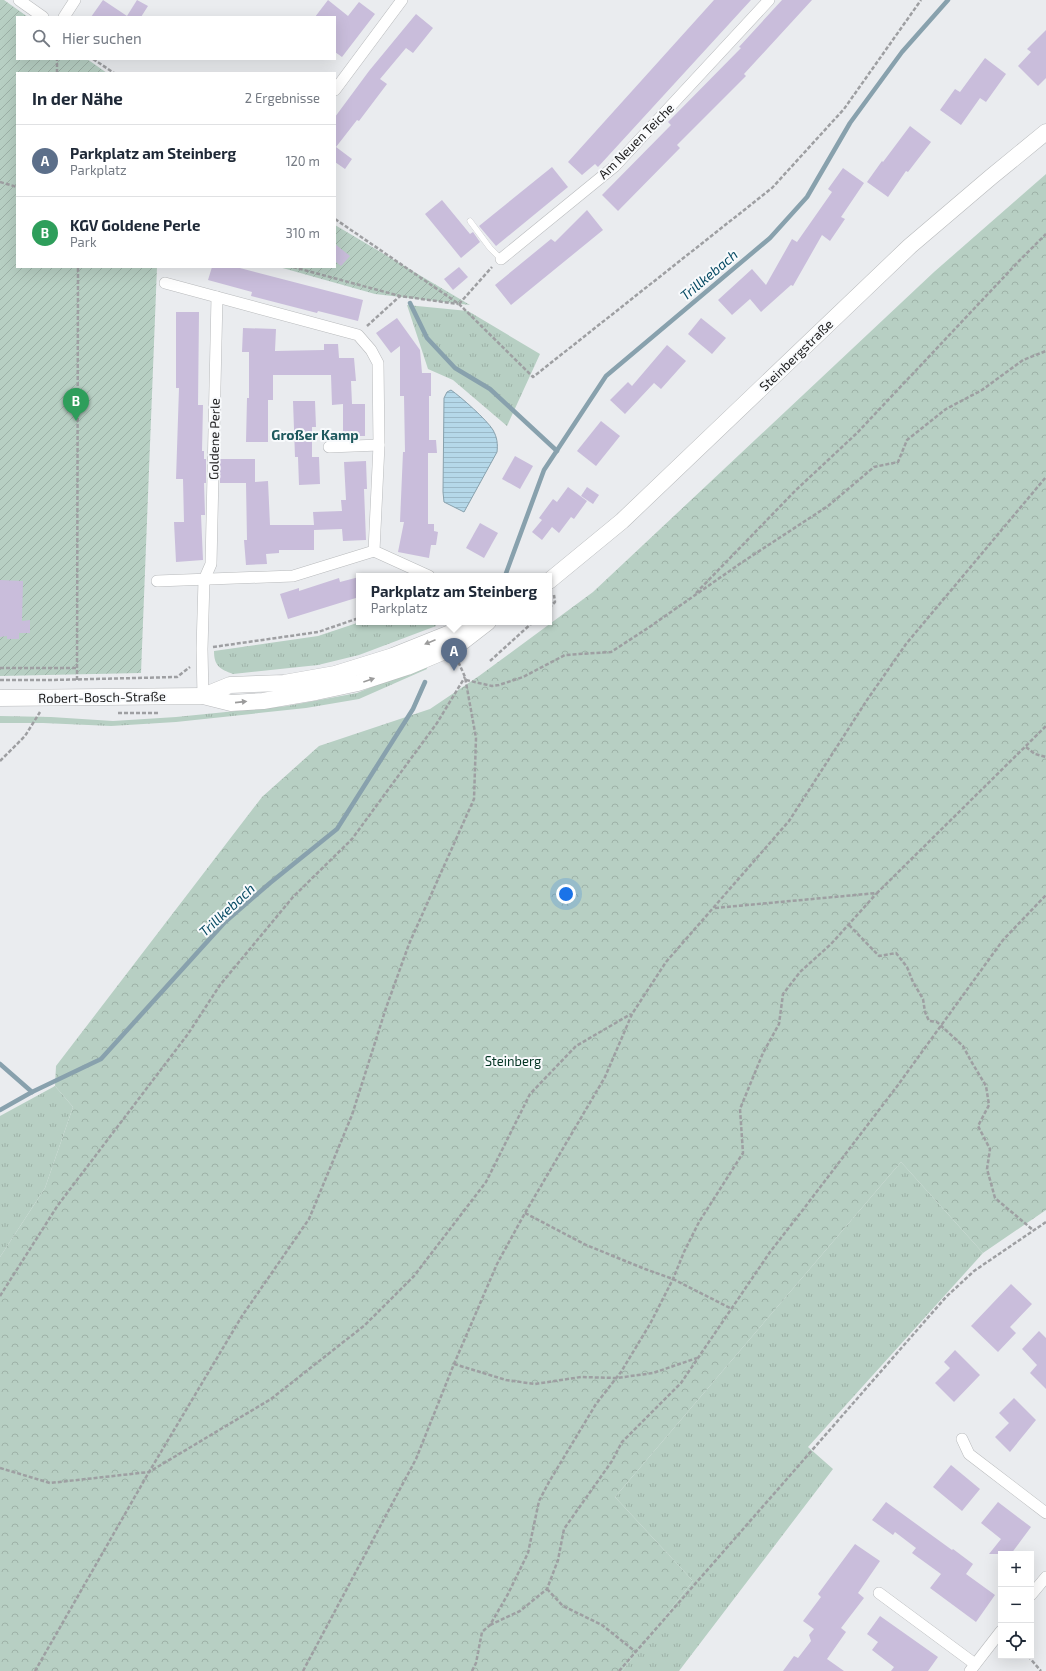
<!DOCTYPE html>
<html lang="de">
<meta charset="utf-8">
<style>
:root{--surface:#fff;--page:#f2f2f3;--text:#1f2937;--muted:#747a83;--line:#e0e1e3;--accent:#16656b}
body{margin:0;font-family:"Exo 2",sans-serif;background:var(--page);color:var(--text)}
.controls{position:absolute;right:12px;bottom:12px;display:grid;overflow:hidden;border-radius:0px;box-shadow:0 4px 16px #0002}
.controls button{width:36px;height:36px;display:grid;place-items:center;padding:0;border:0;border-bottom:1px solid var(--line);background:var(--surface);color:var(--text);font:20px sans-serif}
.you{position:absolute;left:566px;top:894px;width:14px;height:14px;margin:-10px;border:3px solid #fff;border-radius:50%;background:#1a73e8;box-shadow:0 0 0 6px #1a73e833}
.badge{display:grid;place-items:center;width:26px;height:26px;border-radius:50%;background:var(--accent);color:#fff;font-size:13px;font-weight:700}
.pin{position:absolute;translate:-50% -33px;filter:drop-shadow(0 1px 2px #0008)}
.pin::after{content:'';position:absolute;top:21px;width:14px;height:12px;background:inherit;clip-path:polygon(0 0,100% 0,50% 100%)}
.popup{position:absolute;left:356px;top:573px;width:196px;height:52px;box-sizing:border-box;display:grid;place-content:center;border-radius:0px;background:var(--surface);filter:drop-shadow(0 1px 3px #0005);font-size:13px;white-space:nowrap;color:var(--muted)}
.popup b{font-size:15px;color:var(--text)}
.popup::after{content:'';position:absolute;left:50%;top:100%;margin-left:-8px;border:8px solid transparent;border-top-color:var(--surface)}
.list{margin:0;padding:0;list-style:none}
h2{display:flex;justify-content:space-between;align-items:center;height:52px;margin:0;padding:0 16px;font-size:17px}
h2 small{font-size:13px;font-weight:400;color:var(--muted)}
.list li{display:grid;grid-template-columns:26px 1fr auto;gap:12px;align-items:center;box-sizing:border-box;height:72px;padding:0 16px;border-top:1px solid var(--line)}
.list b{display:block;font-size:15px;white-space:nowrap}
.list p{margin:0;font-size:13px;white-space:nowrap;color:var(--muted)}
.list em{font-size:13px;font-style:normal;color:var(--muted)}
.icon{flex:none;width:22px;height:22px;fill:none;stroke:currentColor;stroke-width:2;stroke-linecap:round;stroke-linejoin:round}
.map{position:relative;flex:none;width:1046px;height:1671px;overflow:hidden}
.search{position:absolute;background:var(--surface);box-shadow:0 4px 16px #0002;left:16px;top:16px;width:320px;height:44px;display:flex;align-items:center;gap:10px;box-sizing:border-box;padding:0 14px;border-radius:0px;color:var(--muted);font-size:15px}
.panel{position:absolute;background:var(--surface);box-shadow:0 4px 16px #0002;left:16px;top:72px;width:320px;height:196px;border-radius:0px}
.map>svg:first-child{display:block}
</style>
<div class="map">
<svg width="1046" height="1671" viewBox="0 0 1046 1671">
<defs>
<pattern id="grass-tufts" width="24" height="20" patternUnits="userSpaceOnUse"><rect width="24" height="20" fill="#b7cfc3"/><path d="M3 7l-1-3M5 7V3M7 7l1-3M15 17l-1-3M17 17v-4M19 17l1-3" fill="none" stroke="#9db1a7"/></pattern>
<pattern id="forest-crowns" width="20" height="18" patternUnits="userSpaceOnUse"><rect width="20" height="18" fill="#b7cfc3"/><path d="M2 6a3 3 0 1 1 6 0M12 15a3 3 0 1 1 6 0" fill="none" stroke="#9db1a7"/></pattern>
<pattern id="garden-furrows" width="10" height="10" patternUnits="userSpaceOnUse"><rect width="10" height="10" fill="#b7cfc3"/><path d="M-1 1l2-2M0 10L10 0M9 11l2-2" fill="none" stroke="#9db1a7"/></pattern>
<pattern id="water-rules" width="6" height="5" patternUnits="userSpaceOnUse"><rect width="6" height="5" fill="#b5d8e9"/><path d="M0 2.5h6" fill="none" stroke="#9bb9c8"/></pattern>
</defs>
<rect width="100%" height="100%" fill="#eaecef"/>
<g fill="url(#grass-tufts)">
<path d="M407,305L468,311L540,354L507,426L453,380L428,369Z"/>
<path d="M360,622H435L436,626L359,655L318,665L233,674C220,669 214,666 214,651L318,636Z"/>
<path d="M426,665L427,669L359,699L306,708L176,722L111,726L43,723H0V716L51,717L113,721L176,717L287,706L357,693Z"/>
<path d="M55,1086L73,1107L45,1188L0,1257V1116Z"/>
<path d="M901,1162L983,1253L808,1447L833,1469L679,1671H622L693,1581L615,1497Z"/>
</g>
<path fill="url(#forest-crowns)" d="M1046,174V1210L983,1253L901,1162L615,1497L693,1581L622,1671H0V1257L45,1188L73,1107L55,1086L56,1066L262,797L319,746L430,709L479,676L593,592L934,272Z"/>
<g fill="url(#garden-furrows)">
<path d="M0,0H4L28,17H17V59H87L107,73H17V267H157L141,673L0,676Z"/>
<path d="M335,225L470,305L375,294L279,267H335Z"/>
</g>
<path fill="url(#water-rules)" stroke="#88a1ad" d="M451,390C461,397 487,420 493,430C497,437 498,444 497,452L464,512L444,502L443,492L444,398L447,392Z"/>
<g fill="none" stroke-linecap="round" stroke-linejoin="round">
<g stroke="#88a1ad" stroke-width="4.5">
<path d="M410,303L427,338L455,368L490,389L557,451"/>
<path d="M505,576L544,470L606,376L770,238L807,197L850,123L902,52L948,0"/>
<path d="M0,1064L32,1092"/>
<path d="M0,1110L32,1092L101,1059L225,922L270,883L337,829L413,709L425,682"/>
</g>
</g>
<g fill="#c9bddb">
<path d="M103,0L127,16L137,0L148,6L141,17H91Z"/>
<path d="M328,0L348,16L359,2L375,14L342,57L335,52V17H315Z"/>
<path d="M714,0H751L598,167L595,164L582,175L568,162Z"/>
<path d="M782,0H812L744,74L746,76L677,145L680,148L618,211L602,195L671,125L668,122L741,48L739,47Z"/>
<path d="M416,14L433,28L413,53L406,48L380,79L387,84L359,121L357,120L336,147L352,159L345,169L335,162V117L369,71Z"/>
<path d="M1046,30V78L1038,86L1018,66L1031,52L1027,49Z"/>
<path d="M985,58L1006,74L986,102L980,98L961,125L940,110L955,89L960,92Z"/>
<path d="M910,126L931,142L908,172L906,171L888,197L867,182L882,161L883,162Z"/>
<path d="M552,167L568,187L496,246L479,226Z"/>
<path d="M843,168L864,183L841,217L845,219L830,241L822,235L793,286L791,285L761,312L750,299L732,315L718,300L752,269L766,285L792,239L797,242L832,192L828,189Z"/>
<path d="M442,200L470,234L473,232L480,242L461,258L425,214Z"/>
<path d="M587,210L603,230L511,305L495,285L551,239L555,242Z"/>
<path d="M335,244L350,256L341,266L335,261Z"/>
<path d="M212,267H236L363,300L358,321L318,311L317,313L251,296L252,292L208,280Z"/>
<path d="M459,267L468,277L453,290L444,279Z"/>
<path d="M176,312H199L198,405H203L202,451H204V459H206V483H204L205,515H201L203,560L176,562L174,522H184L183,479H176L179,388H176Z"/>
<path d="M397,318L420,350L422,373H431V396H429V440H436L437,453H428V524H434V531L438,532L436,545H431L429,558L398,552L404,522H400L403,452H405L404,396H400V346L391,353L376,333Z"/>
<path d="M701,318L726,338L712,354L688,334Z"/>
<path d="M243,328L276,329L275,351L324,350V344H338L339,358H354L356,381H351L352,404H365V436H343V404L332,405L331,375H273V400H268V442H246L247,398H249V352H242Z"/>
<path d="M667,345L686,361L661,389L654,383L625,414L610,400L628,382L632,386Z"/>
<path d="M293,401H315L316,427H312V457H319L320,484L299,485L298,457H295Z"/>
<path d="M601,421L620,436L596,466L577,451Z"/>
<path d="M515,456L533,466L520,489L502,479Z"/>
<path d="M220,459H255V482L268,481L270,525H314L313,512L342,511L341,500H346L344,462L366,461L367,489H364L366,540L343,541L342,529L314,530V550H279V553L266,554L267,564L246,565L244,540H247L246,483H220Z"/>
<path d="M568,487L587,501L574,519L571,517L559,533L552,527L542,540L532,532L542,520L539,518L553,499L557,502Z"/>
<path d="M587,487L599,495L593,504L581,496Z"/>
<path d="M480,523L498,533L484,558L466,548Z"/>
<path d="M359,577V597L288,619L280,594L299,588V591L339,578L340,582Z"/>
<path d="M0,580L23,581L22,621L30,620V633H19V639H7V636L0,637Z"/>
<path d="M1011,1284L1032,1304L1010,1327L1016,1333L998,1352L971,1326Z"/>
<path d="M1039,1331L1046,1338V1389L1030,1373L1037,1365L1022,1349Z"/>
<path d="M955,1350L980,1375L954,1402L935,1383L950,1368L944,1362Z"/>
<path d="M1014,1398L1036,1420L1010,1452L995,1437L1009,1423L999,1413Z"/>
<path d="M951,1465L980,1489L962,1511L933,1487Z"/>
<path d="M886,1502L952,1550L953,1549L973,1564L966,1574L995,1595L976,1622L930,1588L941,1574L912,1553L916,1548L895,1532L893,1535L872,1520Z"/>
<path d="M998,1502L1031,1527L1011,1554H989L1001,1539L981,1523Z"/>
<path d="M855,1544L880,1561L858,1593L864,1598L841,1628L846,1632L827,1659L844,1671H783L794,1656L798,1658L811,1641L809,1635L814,1629L803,1621L821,1597L818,1594Z"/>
<path d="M880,1616L938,1657L928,1671H891L894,1667L872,1650L878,1642L867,1634Z"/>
</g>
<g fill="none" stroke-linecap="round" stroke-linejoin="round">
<g stroke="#b8babc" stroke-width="6">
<path id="lane" d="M470,221L490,248L501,259"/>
</g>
<g stroke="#b8babc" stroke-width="12">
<g id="street">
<path d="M19,0L43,17"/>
<path d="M64,17L75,0"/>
<path d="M335,90L402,0"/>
<path d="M501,259L615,166L769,0"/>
<path d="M165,283L217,297"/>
<path d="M329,447L379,445"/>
<path d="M157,581L293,576L374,551"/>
<path d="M203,696L202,649L204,580L211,564L217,297L358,335L371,350L378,363L379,445L374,551L429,576"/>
<path d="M962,1439L969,1454L1046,1513"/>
<path d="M879,1593L975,1664"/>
<path d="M1031,1595L1046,1577"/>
<path d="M970,1671L1001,1631"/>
</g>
</g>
<g stroke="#b8babc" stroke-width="17">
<g id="secondary">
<path d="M549,581L622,521L910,246L991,177L1046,132"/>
<path d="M203,696L230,685L284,683L335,674L393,656L453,632L479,627"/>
<path d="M0,698L203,696L231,703L263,701L316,692L358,683L407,667L457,646L488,622"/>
</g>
</g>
<g stroke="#9e9fa2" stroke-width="2.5" stroke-dasharray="4 2" stroke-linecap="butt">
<path d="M93,59L114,73"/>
<path d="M57,73V59"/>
<path d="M0,182L17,187"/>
<path d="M335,219L459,304L533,377L772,188L844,109L921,0"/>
<path d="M293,267L400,296L458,304"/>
<path d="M459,304L492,267"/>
<path d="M367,326L400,296"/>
<path d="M696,593L796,490L857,433L1019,261L1046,234"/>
<path d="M549,608L555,602L554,595"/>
<path d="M213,647L318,632L359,618"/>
<path d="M490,661L533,622"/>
<path d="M0,668H78"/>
<path d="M0,680H52L177,677L190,667"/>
<path d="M77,680L78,267"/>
<path d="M466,680L492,686L499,685L523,677L565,655L611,652L648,628L741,563L828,506L874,467L898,462L907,440L946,409L982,390L1023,360L1046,351"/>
<path d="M118,713H159"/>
<path d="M1026,747L1035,754L1046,757"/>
<path d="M0,761L25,736L40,712"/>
<path d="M715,908L877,893L1046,726"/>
<path d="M849,925L879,956L896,953L907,967L913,982L923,999L925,1012L929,1021L937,1022L963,1046L971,1061L986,1086L989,1105L978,1126L990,1149L987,1169L995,1198L1033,1230"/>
<path d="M525,1213L586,1245L645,1269L673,1279L730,1308"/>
<path d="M0,1296L58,1205L188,1034L220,985L293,897L352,839L437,723L465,677"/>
<path d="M454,1364L506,1380L535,1384L581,1377L617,1378L653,1373L697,1358"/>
<path d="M0,1468L50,1483L149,1472L271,1399L365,1325L414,1276L486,1182L530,1094L576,1046L631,1014"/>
<path d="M547,1589L563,1606L602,1625L636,1652"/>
<path d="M490,1625L520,1611L547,1589L558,1560L564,1529L612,1461L622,1442L681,1383L770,1252L802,1211L898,1085L1003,940L1046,895"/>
<path d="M1028,1656L1041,1671"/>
<path d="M35,1671L149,1472L242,1316L309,1219L352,1115L386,1008L409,944L474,799L476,738L465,677L458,661"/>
<path d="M303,1671L416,1459L454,1364L497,1264L525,1213L605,1077L632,1014L666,962L789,821L867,700L906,644L1046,477"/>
<path d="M472,1671L476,1663L482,1632L490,1625L508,1594L528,1553L539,1501L549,1482L596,1404L621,1372L650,1324L673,1279L684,1252L699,1222L743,1153L740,1109L763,1053L779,1024L783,994L800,972L831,944L877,893"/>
<path d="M619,1671L946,1297L974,1271L1046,1222"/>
</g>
<use href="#lane" stroke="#fff" stroke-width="5.5"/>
<use href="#street" stroke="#fff" stroke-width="11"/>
<use href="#secondary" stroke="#fff" stroke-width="16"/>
</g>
<defs><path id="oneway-solid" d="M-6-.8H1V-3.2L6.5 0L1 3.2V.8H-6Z"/></defs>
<g fill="#9b9b9b">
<use href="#oneway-solid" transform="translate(430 642) rotate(157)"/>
<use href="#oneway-solid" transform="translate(369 680) rotate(-19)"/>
<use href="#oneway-solid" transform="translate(241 702) rotate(-6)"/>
</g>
<g text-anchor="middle" stroke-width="4" stroke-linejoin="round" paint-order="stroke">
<g font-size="13" fill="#202021" stroke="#f8fafc">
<text transform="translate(636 141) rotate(-45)" y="5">Am Neuen Teiche</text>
<text transform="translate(796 355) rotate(-44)" y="5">Steinbergstraße</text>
<text transform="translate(214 439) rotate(-89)" y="5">Goldene Perle</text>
<text transform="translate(102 697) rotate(-1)" y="5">Robert-Bosch-Straße</text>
</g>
<g font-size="13" fill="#033423" stroke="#f8fafc">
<text x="513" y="1066">Steinberg</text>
</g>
<g font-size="14" font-style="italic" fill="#094c65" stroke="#f8fafc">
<text transform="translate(709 275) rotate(-40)" y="5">Trillkebach</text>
<text transform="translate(227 910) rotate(-43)" y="5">Trillkebach</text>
</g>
<g font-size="14" font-weight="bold" fill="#1e595e" stroke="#f8fafc">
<text x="315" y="440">Großer Kamp</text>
</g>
</g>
</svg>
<div class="controls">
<button>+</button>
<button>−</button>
<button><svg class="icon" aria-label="locate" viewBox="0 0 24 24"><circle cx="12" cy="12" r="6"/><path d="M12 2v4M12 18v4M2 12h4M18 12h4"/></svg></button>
</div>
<div class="you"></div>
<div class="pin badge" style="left:454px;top:671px;background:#5c6f8a">A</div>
<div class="popup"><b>Parkplatz am Steinberg</b>Parkplatz</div>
<div class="pin badge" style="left:76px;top:421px;background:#2e9e5b">B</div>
<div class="search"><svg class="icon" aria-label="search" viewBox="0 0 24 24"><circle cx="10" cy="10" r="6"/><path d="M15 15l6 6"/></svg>Hier suchen</div>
<section class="panel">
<h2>In der Nähe<small>2 Ergebnisse</small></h2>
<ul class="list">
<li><span class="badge" style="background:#5c6f8a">A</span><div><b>Parkplatz am Steinberg</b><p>Parkplatz</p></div><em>120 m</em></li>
<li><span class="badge" style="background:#2e9e5b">B</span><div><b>KGV Goldene Perle</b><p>Park</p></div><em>310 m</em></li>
</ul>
</section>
</div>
